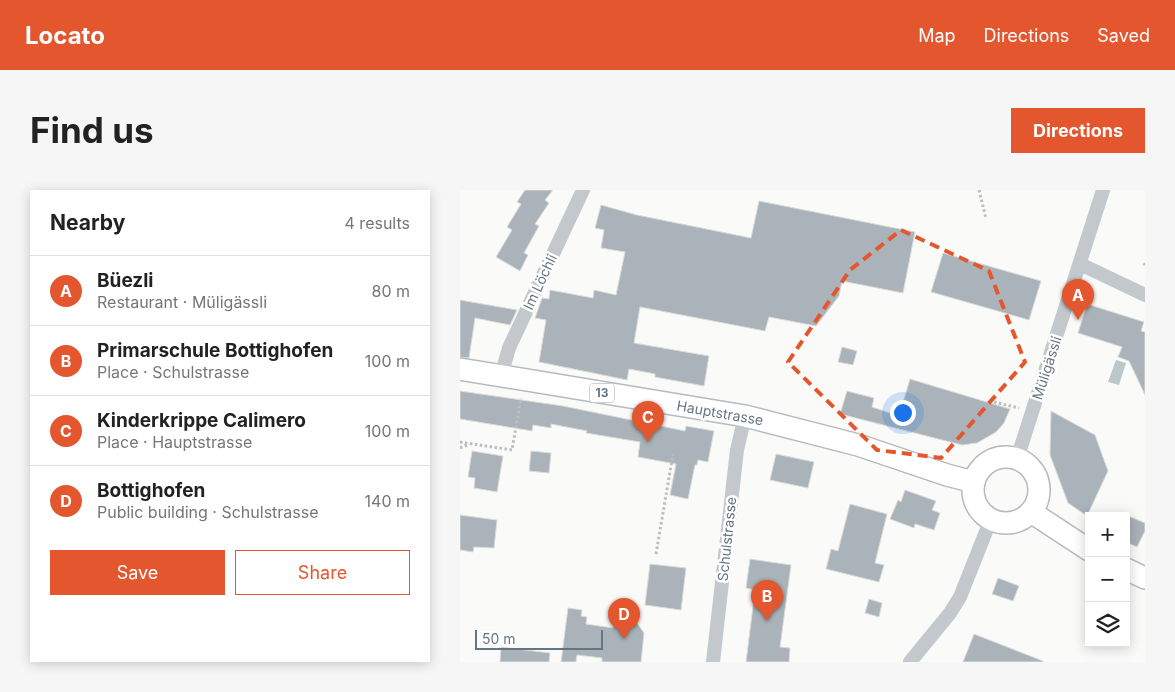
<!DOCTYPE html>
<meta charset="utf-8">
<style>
:root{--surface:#fff;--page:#f6f6f6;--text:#222;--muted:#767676;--line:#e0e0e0;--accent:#e4572e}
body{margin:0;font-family:Inter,sans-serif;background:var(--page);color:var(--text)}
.controls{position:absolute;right:15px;bottom:15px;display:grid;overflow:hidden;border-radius:0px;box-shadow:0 2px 12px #0003}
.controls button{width:45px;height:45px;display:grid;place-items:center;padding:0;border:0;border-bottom:1px solid var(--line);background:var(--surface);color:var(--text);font:25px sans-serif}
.scale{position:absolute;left:15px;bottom:12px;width:128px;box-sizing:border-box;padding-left:5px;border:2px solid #657683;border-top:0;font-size:14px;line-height:18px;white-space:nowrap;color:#657683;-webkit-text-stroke:4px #fff;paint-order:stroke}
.you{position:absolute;left:442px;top:222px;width:18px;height:18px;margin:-12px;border:4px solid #fff;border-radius:50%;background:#1a73e8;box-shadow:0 0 0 8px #1a73e833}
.badge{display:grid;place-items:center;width:32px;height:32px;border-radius:50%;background:var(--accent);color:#fff;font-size:16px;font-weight:700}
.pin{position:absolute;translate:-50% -41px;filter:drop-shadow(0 1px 2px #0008)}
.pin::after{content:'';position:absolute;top:26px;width:18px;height:15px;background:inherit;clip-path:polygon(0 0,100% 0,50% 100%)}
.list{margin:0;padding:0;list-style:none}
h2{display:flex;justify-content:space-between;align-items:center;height:65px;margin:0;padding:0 20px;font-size:21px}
h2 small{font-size:16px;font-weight:400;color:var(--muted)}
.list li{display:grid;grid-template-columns:32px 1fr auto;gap:15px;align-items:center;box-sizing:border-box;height:70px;padding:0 20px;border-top:1px solid var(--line)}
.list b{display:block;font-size:19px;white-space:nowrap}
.list p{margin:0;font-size:16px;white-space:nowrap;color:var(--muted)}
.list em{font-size:16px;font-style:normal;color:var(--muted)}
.actions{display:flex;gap:10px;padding:15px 20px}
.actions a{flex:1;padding:11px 0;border:1px solid var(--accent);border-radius:0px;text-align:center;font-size:18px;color:var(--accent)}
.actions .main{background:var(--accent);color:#fff}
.icon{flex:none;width:28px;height:28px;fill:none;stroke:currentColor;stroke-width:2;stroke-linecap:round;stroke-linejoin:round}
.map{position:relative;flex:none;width:685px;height:472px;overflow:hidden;border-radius:0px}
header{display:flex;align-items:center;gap:30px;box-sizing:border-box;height:70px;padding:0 25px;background:var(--accent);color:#fff}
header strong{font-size:24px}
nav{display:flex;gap:28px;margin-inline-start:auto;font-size:18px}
.intro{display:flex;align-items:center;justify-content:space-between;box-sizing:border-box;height:120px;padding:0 30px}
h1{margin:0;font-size:35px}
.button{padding:12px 22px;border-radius:0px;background:var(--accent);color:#fff;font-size:18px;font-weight:700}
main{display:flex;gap:30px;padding:0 30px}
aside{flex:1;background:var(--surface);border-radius:0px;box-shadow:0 2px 12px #0003}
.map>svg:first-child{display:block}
</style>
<header>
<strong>Locato</strong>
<nav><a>Map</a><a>Directions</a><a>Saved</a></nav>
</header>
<div class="intro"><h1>Find us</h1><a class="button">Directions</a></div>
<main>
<aside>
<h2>Nearby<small>4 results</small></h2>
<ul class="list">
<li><span class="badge">A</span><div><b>Büezli</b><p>Restaurant · Müligässli</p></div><em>80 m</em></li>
<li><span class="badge">B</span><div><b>Primarschule Bottighofen</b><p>Place · Schulstrasse</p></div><em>100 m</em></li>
<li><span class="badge">C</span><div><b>Kinderkrippe Calimero</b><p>Place · Hauptstrasse</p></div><em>100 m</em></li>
<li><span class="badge">D</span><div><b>Bottighofen</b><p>Public building · Schulstrasse</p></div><em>140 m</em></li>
</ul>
<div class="actions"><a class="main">Save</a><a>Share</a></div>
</aside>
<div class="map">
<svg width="685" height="472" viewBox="0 0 685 472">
<rect width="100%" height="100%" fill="#fafaf8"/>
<path fill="#bbc7cb" d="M656,170L666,173L659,195L648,192Z"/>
<g fill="#aab3b9" stroke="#dcdcda">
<path d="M65,0H93L85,10L89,13L75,34L79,36L64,63L68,65L60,81L36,67L52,40L47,37L61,14L57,12Z"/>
<path d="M299,11L455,42L443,103L382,91L379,106L356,136L309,127L305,141L180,117L174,153L249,166L244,196L195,187V184L169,179L167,190L79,172L86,130L75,128L82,108L89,109L90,100L133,108L134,100L156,105L165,62L141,58L144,40L135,38L141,15L177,25L291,48Z"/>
<path d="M483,63L581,91L569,130L471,102Z"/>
<path d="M0,110L57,120L50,135L15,128L9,168L0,167Z"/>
<path d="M627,114L684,132L681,141L685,142V205L669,171L658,167L662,157L618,143Z"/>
<path d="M382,157L397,161L393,175L378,172Z"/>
<path d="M450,189L550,219L544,233L536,242L517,253L502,255L380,224L387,201L414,208L412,217L439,226Z"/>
<path d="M0,201L103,216L225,241L226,236L254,241L248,272L238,270L237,275H235L228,309L210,305L216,274L178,267L180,252L126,243L127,241L91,234V238L73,235L72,241L0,229Z"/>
<path d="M591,221L635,245L648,281L627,326L608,313L590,265Z"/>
<path d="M12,261L43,266L37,302L14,298L15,288L8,287Z"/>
<path d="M71,261L91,263L89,283L69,281Z"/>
<path d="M316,264L354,272L348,298L310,290Z"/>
<path d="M445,300L476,311L472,320L480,323L474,340L455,334L454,338L430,329L438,310L441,312Z"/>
<path d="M390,314L427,324L415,373L424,375L419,392L366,379L371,359L378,361Z"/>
<path d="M0,325L37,330L34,358L14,357L13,362L0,360Z"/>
<path d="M666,325L685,333V341L677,357L666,352Z"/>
<path d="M290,369L331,375L320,457L330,458L329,472H286L295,400L286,398Z"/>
<path d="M190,374L226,378L221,420L185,415Z"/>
<path d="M538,388L559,396L553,411L532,404Z"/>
<path d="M409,409L422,413L419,427L405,423Z"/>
<path d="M108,418L122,420L121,426L127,427L126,434L153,438L154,424L165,426L170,423L184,443L181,472H142V468L117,465L116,472H101Z"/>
<path d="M514,444L583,471V472H503Z"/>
<path d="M41,457L90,463L89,472H40Z"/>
</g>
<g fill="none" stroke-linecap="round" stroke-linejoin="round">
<g stroke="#b5babe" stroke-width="24">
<g id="primary">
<path d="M0,179L285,226L398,255L487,285L514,292"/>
<circle cx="546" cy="300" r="33"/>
<path d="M571,322L629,360"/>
<path d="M666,379L685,388"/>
</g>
</g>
<g stroke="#bbbfc2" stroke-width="3" stroke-dasharray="2.5 2.5" stroke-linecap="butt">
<path d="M519,0L526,29"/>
<path d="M684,73L685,75"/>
<path d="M534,212L559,218"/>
<path d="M0,252L52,260L61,208"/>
<path d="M0,258L9,254"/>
<path d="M196,364L213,264"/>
</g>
<g stroke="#c3c8cc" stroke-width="14">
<path d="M620,74L685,105"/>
<path d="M41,186L49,158L123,0"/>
<path d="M557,269L643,0"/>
<path d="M253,472L277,260L285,226"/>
<path d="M450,472L490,423L500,407L531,329"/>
</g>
<use href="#primary" stroke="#fff" stroke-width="21"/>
</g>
<path fill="none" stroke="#e4572e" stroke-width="4" stroke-dasharray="10 6" stroke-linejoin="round" d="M441,40L529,81L565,172L481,268L417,260L328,172L390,80Z"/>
<g text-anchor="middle" stroke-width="5" stroke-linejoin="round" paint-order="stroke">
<rect fill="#fff" stroke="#939fa8" stroke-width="1" x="129.5" y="193.5" width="25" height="19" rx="4"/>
<g font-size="12" font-weight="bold" fill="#657683">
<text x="142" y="207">13</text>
</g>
<g font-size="14" fill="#657683" stroke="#fff">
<text transform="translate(80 92) rotate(-65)" y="5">Im Löchli</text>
<text transform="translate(587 178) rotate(-72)" y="5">Müligässli</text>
<text transform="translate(260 223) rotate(10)" y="5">Hauptstrasse</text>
<text transform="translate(267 349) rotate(-84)" y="5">Schulstrasse</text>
</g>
</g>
</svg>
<div class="controls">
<button>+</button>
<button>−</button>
<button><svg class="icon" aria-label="layers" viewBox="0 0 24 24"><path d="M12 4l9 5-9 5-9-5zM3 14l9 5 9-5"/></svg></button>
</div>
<div class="scale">50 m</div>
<div class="you"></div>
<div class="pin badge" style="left:618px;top:130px">A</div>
<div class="pin badge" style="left:307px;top:431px">B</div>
<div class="pin badge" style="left:188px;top:252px">C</div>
<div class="pin badge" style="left:164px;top:449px">D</div>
</div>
</main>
